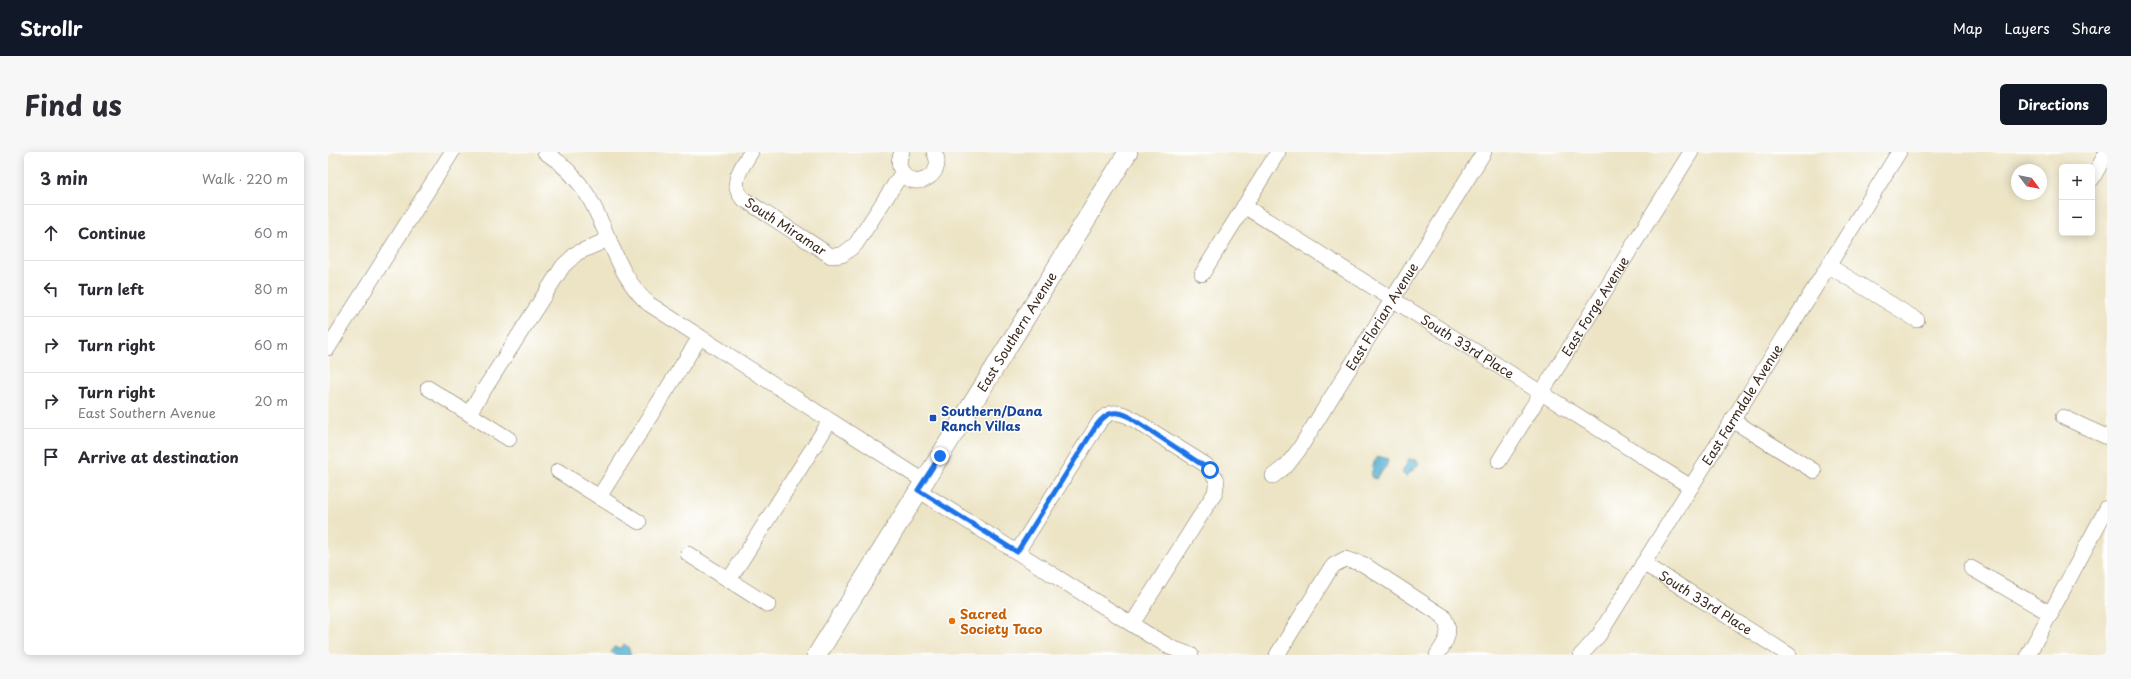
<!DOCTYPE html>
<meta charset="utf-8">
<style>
:root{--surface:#fff;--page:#f7f7f7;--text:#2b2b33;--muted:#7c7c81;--line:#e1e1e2;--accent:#111827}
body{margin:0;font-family:"Playpen Sans",sans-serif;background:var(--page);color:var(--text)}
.controls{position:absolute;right:12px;top:12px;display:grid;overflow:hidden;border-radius:6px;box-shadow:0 2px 10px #0003}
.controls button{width:36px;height:36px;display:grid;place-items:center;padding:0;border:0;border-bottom:1px solid var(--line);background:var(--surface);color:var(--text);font:20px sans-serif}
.compass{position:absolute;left:1683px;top:12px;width:36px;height:36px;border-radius:50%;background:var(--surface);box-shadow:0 2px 10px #0003;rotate:122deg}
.stop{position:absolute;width:12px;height:12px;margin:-9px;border:3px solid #1a73e8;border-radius:50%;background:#fff}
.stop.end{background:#1a73e8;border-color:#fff;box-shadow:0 1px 4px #0008}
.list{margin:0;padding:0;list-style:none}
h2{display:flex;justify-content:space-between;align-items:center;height:52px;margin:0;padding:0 16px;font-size:17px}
h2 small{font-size:13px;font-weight:400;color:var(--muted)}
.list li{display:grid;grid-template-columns:26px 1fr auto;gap:12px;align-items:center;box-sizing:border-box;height:56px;padding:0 16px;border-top:1px solid var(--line)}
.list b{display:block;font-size:15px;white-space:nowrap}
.list p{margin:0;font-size:13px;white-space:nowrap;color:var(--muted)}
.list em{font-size:13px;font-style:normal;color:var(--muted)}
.icon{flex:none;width:22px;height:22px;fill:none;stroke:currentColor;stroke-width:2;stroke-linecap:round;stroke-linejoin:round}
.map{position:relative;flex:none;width:1779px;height:503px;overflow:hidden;border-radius:6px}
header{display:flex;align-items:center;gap:24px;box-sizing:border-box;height:56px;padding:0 20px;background:var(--accent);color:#fff}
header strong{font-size:19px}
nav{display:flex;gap:22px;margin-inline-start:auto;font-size:14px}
.intro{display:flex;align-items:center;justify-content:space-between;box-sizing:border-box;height:96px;padding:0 24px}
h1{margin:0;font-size:28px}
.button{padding:10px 18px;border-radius:6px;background:var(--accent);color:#fff;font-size:14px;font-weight:700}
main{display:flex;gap:24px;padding:0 24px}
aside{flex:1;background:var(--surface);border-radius:6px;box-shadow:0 2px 10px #0003}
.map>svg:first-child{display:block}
</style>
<header>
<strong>Strollr</strong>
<nav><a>Map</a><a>Layers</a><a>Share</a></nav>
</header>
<div class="intro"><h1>Find us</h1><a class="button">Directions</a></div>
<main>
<aside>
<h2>3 min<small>Walk · 220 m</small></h2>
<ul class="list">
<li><svg class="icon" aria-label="ahead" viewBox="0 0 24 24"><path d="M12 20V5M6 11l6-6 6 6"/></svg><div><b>Continue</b></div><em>60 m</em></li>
<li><svg class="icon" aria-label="left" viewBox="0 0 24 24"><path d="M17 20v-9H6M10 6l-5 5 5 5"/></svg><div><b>Turn left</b></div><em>80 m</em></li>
<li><svg class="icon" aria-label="right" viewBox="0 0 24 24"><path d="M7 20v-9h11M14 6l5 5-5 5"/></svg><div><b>Turn right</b></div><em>60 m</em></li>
<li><svg class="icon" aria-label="right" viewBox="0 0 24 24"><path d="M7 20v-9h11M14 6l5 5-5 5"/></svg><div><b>Turn right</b><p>East Southern Avenue</p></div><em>20 m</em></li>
<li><svg class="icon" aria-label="arrive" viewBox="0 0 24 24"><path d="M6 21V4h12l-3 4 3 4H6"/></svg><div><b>Arrive at destination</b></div></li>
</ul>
</aside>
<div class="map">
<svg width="1779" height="503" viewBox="0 0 1779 503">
<defs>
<pattern id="water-ripples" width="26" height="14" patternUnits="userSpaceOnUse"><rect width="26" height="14" fill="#54b1d2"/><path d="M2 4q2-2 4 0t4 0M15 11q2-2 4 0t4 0" fill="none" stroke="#4790aa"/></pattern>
</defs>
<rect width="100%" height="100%" fill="#fff"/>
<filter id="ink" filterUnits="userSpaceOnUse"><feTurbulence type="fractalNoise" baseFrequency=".025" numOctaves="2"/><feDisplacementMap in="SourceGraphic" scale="8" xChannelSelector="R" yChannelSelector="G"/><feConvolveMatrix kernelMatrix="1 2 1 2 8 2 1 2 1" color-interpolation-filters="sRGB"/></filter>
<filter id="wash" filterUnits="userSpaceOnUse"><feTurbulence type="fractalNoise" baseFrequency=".012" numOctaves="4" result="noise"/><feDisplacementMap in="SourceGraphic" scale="16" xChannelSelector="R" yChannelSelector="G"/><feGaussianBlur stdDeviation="0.9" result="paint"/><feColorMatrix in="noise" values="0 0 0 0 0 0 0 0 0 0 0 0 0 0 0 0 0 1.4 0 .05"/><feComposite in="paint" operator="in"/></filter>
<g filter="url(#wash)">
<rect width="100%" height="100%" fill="#ece4c5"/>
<g fill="url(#water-ripples)" stroke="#486e78">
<path d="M1050,304L1060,307L1059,313L1048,327L1043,325L1046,310Z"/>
<path d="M1081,307L1089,308L1091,312L1078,325L1074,321Z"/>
<path d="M296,492L300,495L303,503H289L283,500L286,495L293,496Z"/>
</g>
</g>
<g filter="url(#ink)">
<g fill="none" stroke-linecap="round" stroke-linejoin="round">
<g stroke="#796b58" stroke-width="16">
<g id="minor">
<path d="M217,0C234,11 249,26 260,44C281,79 289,124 321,152L596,329"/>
<path id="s1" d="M423,0C414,15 401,30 414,46L503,104L514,103L528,92L574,21"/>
<path d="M574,0C571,6 570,12 573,18C583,42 620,23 606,0"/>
<path d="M1764,27L1779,0"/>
<path id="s2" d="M916,54L1363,335"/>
<path d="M1501,114L1589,168"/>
<path d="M874,122L950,0"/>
<path d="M0,196L124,0"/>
<path d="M100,236L181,287"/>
<path d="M141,261L235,114L249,101L281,87"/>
<path d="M1735,265L1779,285"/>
<path d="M1404,268L1486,319"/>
<path id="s3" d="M1171,309L1363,0"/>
<path d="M230,319L311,370"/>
<path id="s4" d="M945,324L959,313L970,299L1156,0"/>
<path d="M590,338L821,483L844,496L863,503"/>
<path d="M271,345L372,185"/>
<path d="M689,400L772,269C781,259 788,259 800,264L878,313L889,328L887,341L883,347L804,472"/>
<path d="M360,402L440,453"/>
<path id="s5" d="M1315,411L1461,503"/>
<path d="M1643,416L1723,462"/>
<path d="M401,428L502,269"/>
<path d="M949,503L1001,419L1006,413L1017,407L1035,412L1115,464C1125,479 1118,490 1109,503"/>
<path id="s6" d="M1253,503L1271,483L1571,0"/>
<path d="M1700,503L1779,356"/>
</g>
</g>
<g stroke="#796b58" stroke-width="20">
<g id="major">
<path id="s7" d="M489,503L800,0"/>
</g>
</g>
<use href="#minor" stroke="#fff" stroke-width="15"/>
<use href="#major" stroke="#fff" stroke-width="19"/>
</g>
</g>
<g fill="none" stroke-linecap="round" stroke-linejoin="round" filter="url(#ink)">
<path stroke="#1a73e8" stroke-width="5" d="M612,304L590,338L689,400L768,274C777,262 785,257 800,264L882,318"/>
</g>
<rect fill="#1a4fb4" stroke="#fff" stroke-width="1.5" x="601" y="262" width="8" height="8" rx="2"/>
<circle fill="#e8710a" stroke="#fff" stroke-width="1.5" cx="624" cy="469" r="4"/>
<g text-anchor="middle" stroke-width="3" stroke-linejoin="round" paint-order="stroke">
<g font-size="13" fill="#3b2a1e" stroke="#fff">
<text dy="5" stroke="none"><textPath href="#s1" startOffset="103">South Miramar</textPath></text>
<text dy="5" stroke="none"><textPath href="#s3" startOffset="182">East Forge Avenue</textPath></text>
<text dy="5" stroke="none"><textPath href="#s4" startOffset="194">East Florian Avenue</textPath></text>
<text dy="5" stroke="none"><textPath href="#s7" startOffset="380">East Southern Avenue</textPath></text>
<text dy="5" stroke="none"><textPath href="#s2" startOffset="264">South 33rd Place</textPath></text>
<text dy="5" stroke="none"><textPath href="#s6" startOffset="298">East Farmdale Avenue</textPath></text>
<text dy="5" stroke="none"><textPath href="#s5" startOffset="74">South 33rd Place</textPath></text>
</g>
<g font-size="13" font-weight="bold" fill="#164399" stroke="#fff" text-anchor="start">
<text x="613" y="264">Southern/Dana<tspan x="613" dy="15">Ranch Villas</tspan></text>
</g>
<g font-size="13" font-weight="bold" fill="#c56008" stroke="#fff" text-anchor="start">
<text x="632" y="467">Sacred<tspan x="632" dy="15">Society Taco</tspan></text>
</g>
</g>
</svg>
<div class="controls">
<button>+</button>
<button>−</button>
</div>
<svg class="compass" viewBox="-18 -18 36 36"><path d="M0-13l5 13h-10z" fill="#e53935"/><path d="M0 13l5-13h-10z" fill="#7c7c81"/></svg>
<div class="stop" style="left:882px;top:318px"></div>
<div class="stop end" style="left:612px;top:304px"></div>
</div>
</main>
